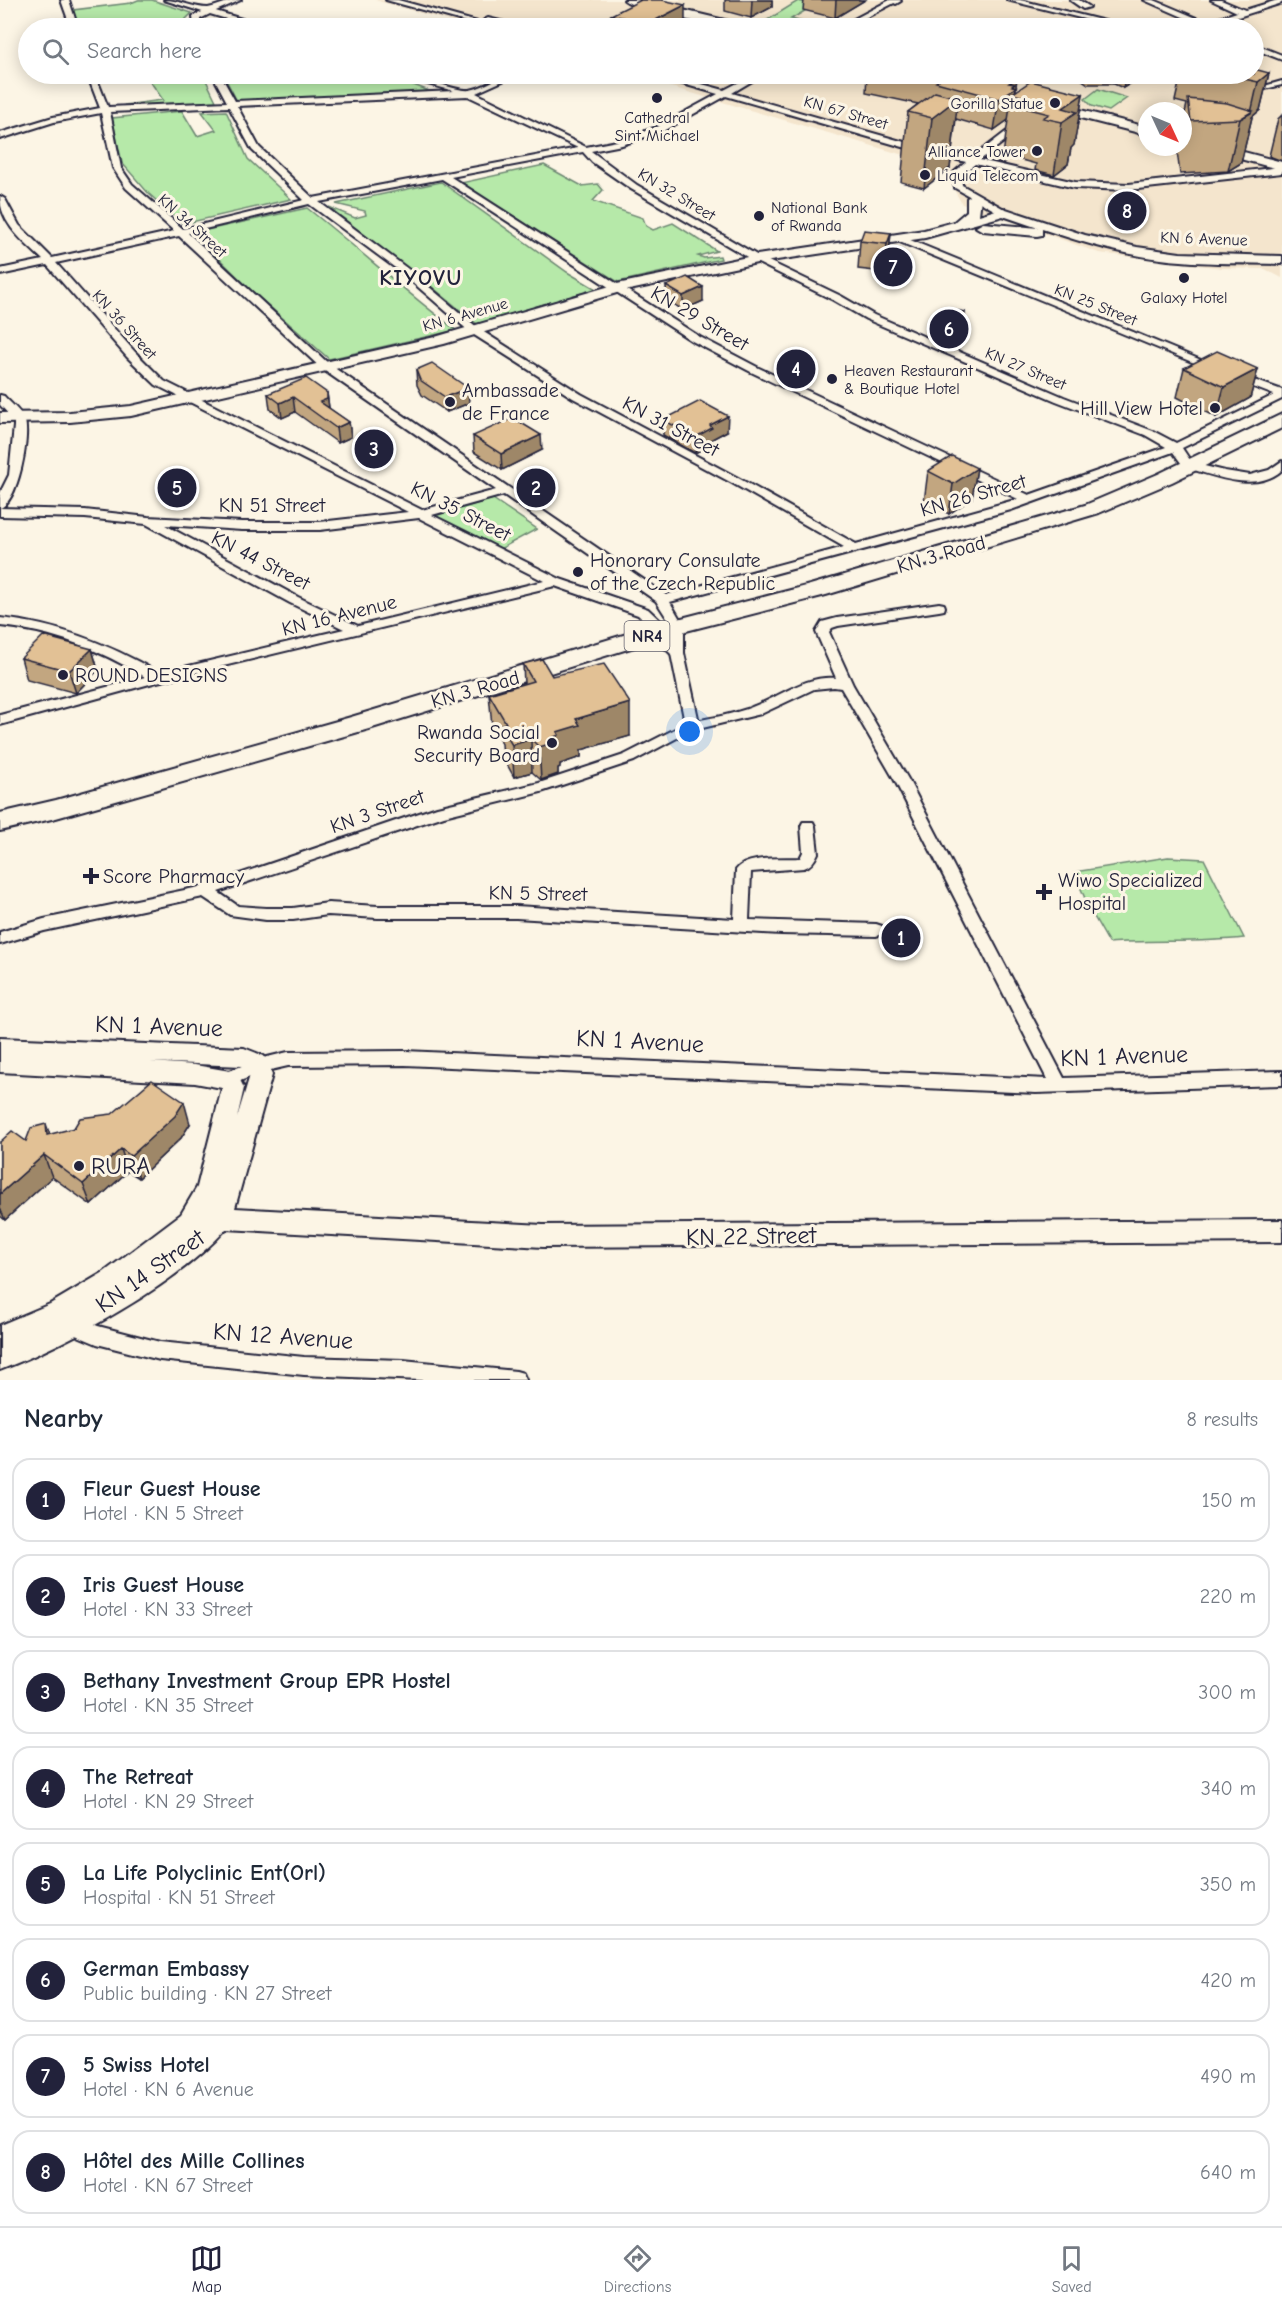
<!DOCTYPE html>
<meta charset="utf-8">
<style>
:root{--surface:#fff;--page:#f6f6f7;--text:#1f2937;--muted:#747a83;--line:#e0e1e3;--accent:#22223b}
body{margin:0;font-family:"Comic Neue",sans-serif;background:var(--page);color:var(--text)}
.compass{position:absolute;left:1138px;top:102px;width:54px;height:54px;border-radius:50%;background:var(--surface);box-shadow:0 3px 15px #0003;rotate:134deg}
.you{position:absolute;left:690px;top:732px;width:21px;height:21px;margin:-15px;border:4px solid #fff;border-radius:50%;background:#1a73e8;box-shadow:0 0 0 9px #1a73e833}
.badge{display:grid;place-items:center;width:39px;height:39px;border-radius:50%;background:var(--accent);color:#fff;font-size:20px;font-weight:700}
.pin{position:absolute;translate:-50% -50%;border:3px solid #fff;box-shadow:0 2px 6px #0006}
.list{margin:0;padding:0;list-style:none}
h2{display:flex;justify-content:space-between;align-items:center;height:78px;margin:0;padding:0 24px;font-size:26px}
h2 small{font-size:20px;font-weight:400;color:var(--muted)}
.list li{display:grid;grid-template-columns:39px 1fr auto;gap:18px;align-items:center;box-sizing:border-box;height:84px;margin:0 12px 12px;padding:0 12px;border:2px solid var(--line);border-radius:18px}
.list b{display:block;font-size:22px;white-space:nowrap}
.list p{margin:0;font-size:20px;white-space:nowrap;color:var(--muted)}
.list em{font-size:20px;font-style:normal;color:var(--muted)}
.icon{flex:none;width:33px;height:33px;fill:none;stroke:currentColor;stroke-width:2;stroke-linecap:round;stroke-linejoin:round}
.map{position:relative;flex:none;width:1282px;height:1380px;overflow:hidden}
.search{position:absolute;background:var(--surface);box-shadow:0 3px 15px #0003;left:18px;right:18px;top:18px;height:66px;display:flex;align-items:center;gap:15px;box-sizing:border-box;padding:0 21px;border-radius:33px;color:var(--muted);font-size:22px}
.sheet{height:846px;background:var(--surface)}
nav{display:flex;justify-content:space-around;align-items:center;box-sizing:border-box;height:84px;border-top:2px solid var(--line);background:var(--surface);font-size:16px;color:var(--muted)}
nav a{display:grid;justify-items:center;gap:3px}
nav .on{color:var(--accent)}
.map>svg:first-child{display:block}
</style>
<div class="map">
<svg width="1282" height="1380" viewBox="0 0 1282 1380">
<rect width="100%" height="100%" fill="#fcf5e5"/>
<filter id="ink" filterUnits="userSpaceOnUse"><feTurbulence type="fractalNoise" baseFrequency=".0167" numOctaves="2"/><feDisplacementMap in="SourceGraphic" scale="12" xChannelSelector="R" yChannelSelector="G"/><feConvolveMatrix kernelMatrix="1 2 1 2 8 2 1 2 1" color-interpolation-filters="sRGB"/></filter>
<g filter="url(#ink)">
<path fill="#f4e5cd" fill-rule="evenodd" d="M375,0H1282V278L1265,269L1222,268L1099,253L962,204L941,166L627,74H1254V28H473ZM1147,111H1183V147H1147Z"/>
<g fill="#b6e9a9" stroke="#6c8672" stroke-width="1.5">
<path d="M138,0H152L192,13L180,25L181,28H78L73,10L131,3Z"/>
<path d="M798,1L815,5L791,19L828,28H780L761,24Z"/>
<path d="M138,74H203L216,101L134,107L124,105L163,100L148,78L120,81L116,77Z"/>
<path d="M223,74H385L432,92L237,101Z"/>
<path d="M1098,89L1127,98L1109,111L1092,106L1085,99Z"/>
<path d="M182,111L197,136L216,130L202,112L226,111L248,159L291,199L183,224L149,194L122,163L112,118Z"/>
<path d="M544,165L582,186L598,184L603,190L593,201L643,218L646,226L653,230L673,223L717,251L698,256L704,258L720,256L721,259L618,282L461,183Z"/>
<path d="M441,182L567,272L596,289L477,324L426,282L436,277L427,271L413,273L329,207L355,218L366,215L365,211L336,204Z"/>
<path d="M307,208C358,248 405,292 456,330L329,359L252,291L193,233Z"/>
<path d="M493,499L537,529L500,549L434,516Z"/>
<path d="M1168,857L1204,859L1244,938C1199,943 1154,940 1109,943L1089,908L1074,872Z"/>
</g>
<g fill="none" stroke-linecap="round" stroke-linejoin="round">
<g stroke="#22223b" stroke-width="4">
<g id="minor">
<path d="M61,0H69L78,28H71Z"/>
<path d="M386,0H398L499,28H488Z"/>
<path d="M890,0H900L846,28H837Z"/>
<path d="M1007,0H1020L1125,26L1121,28Z"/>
<path d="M1070,0H1079L1090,7L1083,9Z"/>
<path d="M1144,0H1154L1206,22L1237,12L1211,0H1221L1245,10L1278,0H1282V3L1213,25V28H1191L1199,24Z"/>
<path d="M209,9L265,26L266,28H256L210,14L200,19V28H194L193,16Z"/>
<path d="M623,14L630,16L608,28H599Z"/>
<path d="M488,18L521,26L522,28H511L485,22L484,20Z"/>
<path d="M1254,44L1282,55V60L1254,49Z"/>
<path d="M87,74H95L108,107L227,102L212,74H220L235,101L454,91L398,76L397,74C418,74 456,92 470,90C487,87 500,74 518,74L476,93L586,147L617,141L657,127L718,94L655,76L654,74H665L724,90L755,74H764L732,93L908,143L972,158L1016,124H1022V128L980,160L1075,182L1129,184L1282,167V173L1129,190L1075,188L975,164L961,175L962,185L1006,210V214L1003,215L955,188L952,174L966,162L903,147L726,96L663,131L622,145L591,151L637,185L760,257L841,296L874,315L1064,397L1153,431L1176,443L1274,395L1235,380V376H1243L1282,390V399L1182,448L1192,463L1225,471L1250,475L1269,470L1282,461V470C1256,494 1213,475 1184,467L1173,452L1011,510L670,602L684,626V653L698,718L696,721C715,717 734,714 752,707C780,697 805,675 836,678L816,632L822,622L837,618L939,603L944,604L945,607L944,610L939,611L838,626L832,628L829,632L853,685L908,779L1064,1078L1282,1071V1085L1036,1093L405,1065L288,1066L262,1072L228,1086L222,1084L220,1079L222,1074L259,1059L288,1052L405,1051L1047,1079L894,779L841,688L834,687L814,689L761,714L690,731L634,761L541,792L444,816L218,892L238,906L266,908H293L328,903L378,906H516L734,919L736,870C746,855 783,859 800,858L803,852L801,826L803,822H813L815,826L818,853C815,860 811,866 804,868L751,872L749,920L876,924L882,926L884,930L882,934L876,936L781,934L516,918H378L328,915L293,920H266L230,915L203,897L44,931L0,944V932L44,919L204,886L437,807L539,783L624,755L679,727L684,718L671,654L663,646L657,633L638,615L555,586L157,682L0,725V715L145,677C100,650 53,631 0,626V618C58,624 109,644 159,673L344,629L290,603L146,524L85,518L0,516V493L9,475L14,426V420L0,405V395L4,396C10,403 22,412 25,421C30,438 18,502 0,508L85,510L148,517L242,522H320L408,512L156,385L127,357L47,265L0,275V269L43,260C24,242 0,224 0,196L5,199L19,225L52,258L174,231L126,188L113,168L101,113L54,122L0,139V133L53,117L100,108ZM468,96L578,148L313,198L259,147L237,106ZM229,107L252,150L304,200L183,229L132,184L121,168L110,112ZM583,152L592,162L631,189L754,261L833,300L866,319L1056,401L1145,435L1166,447L1029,495L759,368L700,337L451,177ZM442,179L692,341L751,372L1018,499L856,544L740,479L581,394L479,329L408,269L319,202ZM309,204L402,273L471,333L573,398L732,483L844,547L666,595L330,365L188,233ZM179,236L322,369L496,490L422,510L164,381L135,352L56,263ZM504,495L656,601L672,626L671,635L668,628L648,609L560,579L432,515ZM419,518L544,581L358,626L298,597L165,525L242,530H320Z"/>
<path d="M1282,81V85L1265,89L1261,87Z"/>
<path d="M897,237H903L1218,367L1217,369H1209L897,241Z"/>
<path d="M68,1314L98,1326L160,1342L304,1357L403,1360L516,1371L523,1373L526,1380H421L304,1375L160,1360L97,1344L61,1329L58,1323L61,1317Z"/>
</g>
</g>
<g stroke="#22223b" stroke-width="4">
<g id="tertiary">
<path d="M164,0C179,0 194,8 208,8C217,7 227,0 241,0L209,14Z"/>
<path d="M889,0H900L901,1L896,4Z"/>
<path d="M0,1038L244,1048L264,1056L272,1075L235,1208L543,1225L1282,1220V1242L543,1247L226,1229C178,1284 68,1344 0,1370V1325L50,1304L104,1272L181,1214L197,1187L222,1088L195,1083L0,1072ZM150,1062L242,1066L247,1068L250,1075L237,1118L244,1088L236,1072L195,1065Z"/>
</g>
</g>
<g stroke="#22223b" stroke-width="4">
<g id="secondary">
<path d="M624,0H641L758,28C735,31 641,13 624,0Z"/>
<path d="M1057,104L1147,127V135L1053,111L1051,108Z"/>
<path d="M1183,136L1282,162V170L1183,144Z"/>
<path d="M974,194L981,198L979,215L1003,208L1085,235L1137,247L1180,253L1282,256V264C1248,263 1214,264 1181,261C1134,258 1087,244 1042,229V235L1037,236L983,231L976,227L983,223L1038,228L1003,216L925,238L757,263L620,292L444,344L131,416L70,422L0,423V413L70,412L131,406L435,337L617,284L757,255L924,230L954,222L967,211V198Z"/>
</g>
</g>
<g stroke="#22223b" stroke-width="4">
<path id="trunk" d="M1282,414V428L1172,482L1099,513L826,595L686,631L369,729L56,818L0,831V813L56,800L351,717L670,621L810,585L1085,505L1158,474Z"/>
</g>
<use href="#minor" fill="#fcf5e5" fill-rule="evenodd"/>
<use href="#tertiary" fill="#fcf5e5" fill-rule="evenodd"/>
<use href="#secondary" fill="#fcf5e5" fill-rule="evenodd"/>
<use href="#trunk" fill="#fcf5e5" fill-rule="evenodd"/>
</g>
<g fill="#c2a680" stroke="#22223b" stroke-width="1.5">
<path d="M725,0H772V7L751,18L725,11Z"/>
<path d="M804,0H865L835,18L803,10Z"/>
<path d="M611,15L685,21L671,28H611Z"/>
<path d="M1269,73L1260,110L1252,117L1241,163L1228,171L1180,174L1177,151L1178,147H1183V121L1187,104L1175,101L1181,74Z"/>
<path d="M867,74H1001L1016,86V91L1083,94L1074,145L1071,148L1068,164L1054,175L1035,170L1036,164L1003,155L1008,120L994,130L956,119L950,168L924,188L901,182L908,112L918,104L866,93Z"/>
<path d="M1074,74H1143V76L1123,88L1114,84H1088Z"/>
<path d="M1282,115V161L1269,156L1278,119Z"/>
<path d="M891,233L888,261L884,272L858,269L860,241Z"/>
<path d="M666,286L703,301L683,310L666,300Z"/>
<path d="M938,309L965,312L963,332L936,331Z"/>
<path d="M1184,368L1258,369L1250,398L1216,417L1177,397Z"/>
<path d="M416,370L469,403L447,412L422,395L417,385Z"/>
<path d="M327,393L329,408L349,422L351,437L338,443L295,412L282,418L270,409L268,394Z"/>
<path d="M663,420L727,431L712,439V444L695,453L663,435Z"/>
<path d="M473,436L542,450L502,470L474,452Z"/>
<path d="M977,468L972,498L949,514L924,502L928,471Z"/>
<path d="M92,649L98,670L76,693L27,680L21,658Z"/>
<path d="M523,664L552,676L630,736L581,750V757L560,764V767L558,768V774L541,780L532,772L514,777L503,757L502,744L492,726L489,694L524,684Z"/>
<path d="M46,1124L50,1135L190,1124L181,1138L139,1178L128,1171L91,1205L52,1177L5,1220L0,1216V1142L26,1141Z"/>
</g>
<g fill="#9e8768" stroke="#22223b" stroke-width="1.5">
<path d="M752,0H772V7L751,18Z"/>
<path d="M836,0H865L835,18Z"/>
<path d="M685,5V21L671,28H650V23Z"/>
<path d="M1258,45L1254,63V47Z"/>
<path d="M1269,73L1260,110L1252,117L1241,163L1228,171L1240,119L1251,113L1258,82Z"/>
<path d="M1126,74H1143V76L1123,88Z"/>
<path d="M1017,78L1015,95L1012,94L1008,120L994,130L999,99L1009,83Z"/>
<path d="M1083,94L1074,145L1071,148L1068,164L1054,175L1062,122L1063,108Z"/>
<path d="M958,98L950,168L924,188L932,118Z"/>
<path d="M891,233L888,261L884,272L887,244Z"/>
<path d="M703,287V301L683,310V296Z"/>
<path d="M1258,369L1250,398L1216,417L1224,387Z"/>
<path d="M468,388L469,403L447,412L445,397Z"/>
<path d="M327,393L329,408L320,402Z"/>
<path d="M293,397L295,412L282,418L280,403Z"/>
<path d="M728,416L727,431L712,439V444L695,453L696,437L710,425Z"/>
<path d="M349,422L351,437L338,443L336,428Z"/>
<path d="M541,435L542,450L502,470L501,454Z"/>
<path d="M977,468L972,498L949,514L953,484Z"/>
<path d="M92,649L98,670L76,693L69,671Z"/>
<path d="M630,703V736L581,750V757L560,764V767L558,768V774L541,780L539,747L554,737L557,732L576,719Z"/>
<path d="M531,739L532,772L514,777L512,745Z"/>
<path d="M184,1102L190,1124L181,1138L139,1178L131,1156Z"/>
<path d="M121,1149L128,1171L91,1205L83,1184Z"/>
<path d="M44,1155L52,1177L5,1220L0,1208V1194Z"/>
</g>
<g fill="#e2c195" stroke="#22223b" stroke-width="1.5">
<path d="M641,0H662L685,5L650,23L611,15Z"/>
<path d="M1254,69L1269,73L1258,82L1222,74H1254Z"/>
<path d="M922,74H1001L1017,78L1009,83L1015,84L1012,86L1016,87L999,99L936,82L942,78Z"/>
<path d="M1031,81L1083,94L1063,108L1077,112L1062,122L1043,118L1049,114L1010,104L1021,96L1012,94Z"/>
<path d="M935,92L958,98L932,118L908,112Z"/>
<path d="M1188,99L1227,103L1253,111L1240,119L1191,121Z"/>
<path d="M864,230L891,233L887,244L860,241Z"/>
<path d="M687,277L703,287L683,296L666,286Z"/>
<path d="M938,309L965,312L964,322H937Z"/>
<path d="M1217,351L1258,369L1224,387L1184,368Z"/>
<path d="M432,363L468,388L445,397L420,380L416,370Z"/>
<path d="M306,378L327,393V399L320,402L349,422L336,428L293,397L280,403L268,394Z"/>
<path d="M700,401L728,416L710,425L712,428L696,437L663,420Z"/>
<path d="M513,418L541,435L501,454L473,436Z"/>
<path d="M952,456L977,468L953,484L928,471Z"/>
<path d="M43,636L92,649L69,671L21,658Z"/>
<path d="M542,659L552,676L604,664L630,703L576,719L580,725L557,732L559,735L554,737L557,742L539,747L531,739L512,745L500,725L506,723L489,694L533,681L523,664Z"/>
<path d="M152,1080L184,1102L175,1116L131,1156L121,1149L83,1184L44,1155L0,1194V1142L12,1131L26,1141L31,1128L46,1124L47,1135L74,1128L80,1118L112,1114Z"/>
</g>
</g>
<g fill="#22223b" stroke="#fcf5e5" stroke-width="2">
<circle cx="657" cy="98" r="6"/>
<circle cx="1055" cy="103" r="6"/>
<circle cx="1037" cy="151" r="6"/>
<circle cx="925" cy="175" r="6"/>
<circle cx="759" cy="216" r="6"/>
<circle cx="1184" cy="278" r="6"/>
<circle cx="832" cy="379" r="6"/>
<circle cx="450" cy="402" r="6"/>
<circle cx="1215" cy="408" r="6"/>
<circle cx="578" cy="572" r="6"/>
<circle cx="63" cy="675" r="6"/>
<circle cx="552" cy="743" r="6"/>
<path d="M88 867h6v6h6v6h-6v6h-6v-6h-6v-6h6z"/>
<path d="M1041 883h6v6h6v6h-6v6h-6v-6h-6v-6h6z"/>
<circle cx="79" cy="1166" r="6"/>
</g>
<g text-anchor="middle" stroke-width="6" stroke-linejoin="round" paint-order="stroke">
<g font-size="16" fill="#22223b" stroke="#fcf5e5" text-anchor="start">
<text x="1043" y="109" text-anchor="end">Gorilla Statue</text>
<text x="657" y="123" text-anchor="middle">Cathedral<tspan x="657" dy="18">Sint Michael</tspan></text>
<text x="1025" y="157" text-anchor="end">Alliance Tower</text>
<text x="937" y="181">Liquid Telecom</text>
<text x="771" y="213">National Bank<tspan x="771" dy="18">of Rwanda</tspan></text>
<text x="1184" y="303" text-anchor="middle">Galaxy Hotel</text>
<text x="844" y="376">Heaven Restaurant<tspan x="844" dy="18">&amp; Boutique Hotel</tspan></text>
</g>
<g font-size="16" fill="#22223b" stroke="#fcf5e5">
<text transform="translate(846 112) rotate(16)" y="6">KN 67 Street</text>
<text transform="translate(677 194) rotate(31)" y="6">KN 32 Street</text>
<text transform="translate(193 225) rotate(42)" y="6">KN 34 Street</text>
<text transform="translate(1204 238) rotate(2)" y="6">KN 6 Avenue</text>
<text transform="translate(1096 304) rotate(22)" y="6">KN 25 Street</text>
<text transform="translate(465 314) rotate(-16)" y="6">KN 6 Avenue</text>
<text transform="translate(125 324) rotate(48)" y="6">KN 36 Street</text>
<text transform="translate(1026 368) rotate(23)" y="6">KN 27 Street</text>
</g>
<rect fill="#fcf5e5" stroke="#63616e" stroke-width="1.5" x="624.5" y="621" width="45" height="30" rx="4.5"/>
<g font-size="18" font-weight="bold" fill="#22223b">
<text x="647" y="642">NR4</text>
</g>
<g font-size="20" fill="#22223b" stroke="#fcf5e5">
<text transform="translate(700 318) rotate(30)" y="7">KN 29 Street</text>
<text transform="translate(671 426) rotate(28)" y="7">KN 31 Street</text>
<text transform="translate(973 495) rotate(-16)" y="7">KN 26 Street</text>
<text x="272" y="512">KN 51 Street</text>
<text transform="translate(461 511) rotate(27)" y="7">KN 35 Street</text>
<text transform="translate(941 554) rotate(-16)" y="7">KN 3 Road</text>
<text transform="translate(261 560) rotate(27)" y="7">KN 44 Street</text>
<text transform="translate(339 615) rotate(-14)" y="7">KN 16 Avenue</text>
<text transform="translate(475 689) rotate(-16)" y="7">KN 3 Road</text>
<text transform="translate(377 811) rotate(-19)" y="7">KN 3 Street</text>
<text transform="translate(538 893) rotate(1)" y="7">KN 5 Street</text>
</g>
<g font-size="20" fill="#22223b" stroke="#fcf5e5" text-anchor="start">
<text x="462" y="397">Ambassade<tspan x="462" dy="23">de France</tspan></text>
<text x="1203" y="415" text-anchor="end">Hill View Hotel</text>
<text x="590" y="567">Honorary Consulate<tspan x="590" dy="23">of the Czech Republic</tspan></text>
<text x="75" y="682">ROUND DESIGNS</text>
<text x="540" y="739" text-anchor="end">Rwanda Social<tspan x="540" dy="23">Security Board</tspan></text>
<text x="103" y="883">Score Pharmacy</text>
<text x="1058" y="887">Wiwo Specialized<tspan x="1058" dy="23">Hospital</tspan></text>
</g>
<g font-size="22" font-weight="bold" letter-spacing="1.5" fill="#22223b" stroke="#fcf5e5">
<text x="421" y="285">KIYOVU</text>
</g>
<g font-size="24" fill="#22223b" stroke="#fcf5e5">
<text transform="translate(159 1026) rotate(2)" y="8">KN 1 Avenue</text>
<text transform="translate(640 1041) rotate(3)" y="8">KN 1 Avenue</text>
<text transform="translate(1124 1056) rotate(-2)" y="8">KN 1 Avenue</text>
<text transform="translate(751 1236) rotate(-1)" y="8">KN 22 Street</text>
<text transform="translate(150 1271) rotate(-35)" y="8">KN 14 Street</text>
<text transform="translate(283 1336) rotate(4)" y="8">KN 12 Avenue</text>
</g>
<g font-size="24" fill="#22223b" stroke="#fcf5e5" text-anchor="start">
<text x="91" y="1174">RURA</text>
</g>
</g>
</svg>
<svg class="compass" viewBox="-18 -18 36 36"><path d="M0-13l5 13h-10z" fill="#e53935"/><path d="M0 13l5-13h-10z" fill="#747a83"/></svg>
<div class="you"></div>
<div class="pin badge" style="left:901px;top:938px">1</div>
<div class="pin badge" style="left:536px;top:488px">2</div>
<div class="pin badge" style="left:374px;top:449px">3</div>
<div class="pin badge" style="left:796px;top:369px">4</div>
<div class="pin badge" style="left:177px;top:488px">5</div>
<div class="pin badge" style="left:949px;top:329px">6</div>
<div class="pin badge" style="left:893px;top:267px">7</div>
<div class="pin badge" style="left:1127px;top:211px">8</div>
<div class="search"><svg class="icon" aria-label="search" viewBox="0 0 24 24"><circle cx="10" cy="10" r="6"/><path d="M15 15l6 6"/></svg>Search here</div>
</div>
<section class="sheet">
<h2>Nearby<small>8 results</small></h2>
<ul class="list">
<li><span class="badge">1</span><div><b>Fleur Guest House</b><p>Hotel · KN 5 Street</p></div><em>150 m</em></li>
<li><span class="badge">2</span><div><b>Iris Guest House</b><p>Hotel · KN 33 Street</p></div><em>220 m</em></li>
<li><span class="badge">3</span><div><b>Bethany Investment Group EPR Hostel</b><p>Hotel · KN 35 Street</p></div><em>300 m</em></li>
<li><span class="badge">4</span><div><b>The Retreat</b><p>Hotel · KN 29 Street</p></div><em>340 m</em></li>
<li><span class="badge">5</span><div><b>La Life Polyclinic Ent(Orl)</b><p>Hospital · KN 51 Street</p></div><em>350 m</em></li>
<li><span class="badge">6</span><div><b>German Embassy</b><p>Public building · KN 27 Street</p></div><em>420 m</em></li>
<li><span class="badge">7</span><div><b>5 Swiss Hotel</b><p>Hotel · KN 6 Avenue</p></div><em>490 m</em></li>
<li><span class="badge">8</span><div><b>Hôtel des Mille Collines</b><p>Hotel · KN 67 Street</p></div><em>640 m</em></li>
</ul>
</section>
<nav>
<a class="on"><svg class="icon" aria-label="map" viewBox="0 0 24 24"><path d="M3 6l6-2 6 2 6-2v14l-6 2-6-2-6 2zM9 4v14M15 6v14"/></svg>Map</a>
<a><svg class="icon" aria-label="directions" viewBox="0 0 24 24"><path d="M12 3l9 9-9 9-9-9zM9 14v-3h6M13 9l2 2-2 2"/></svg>Directions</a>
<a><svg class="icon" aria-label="saved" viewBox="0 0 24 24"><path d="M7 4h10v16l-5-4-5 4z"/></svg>Saved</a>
</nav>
